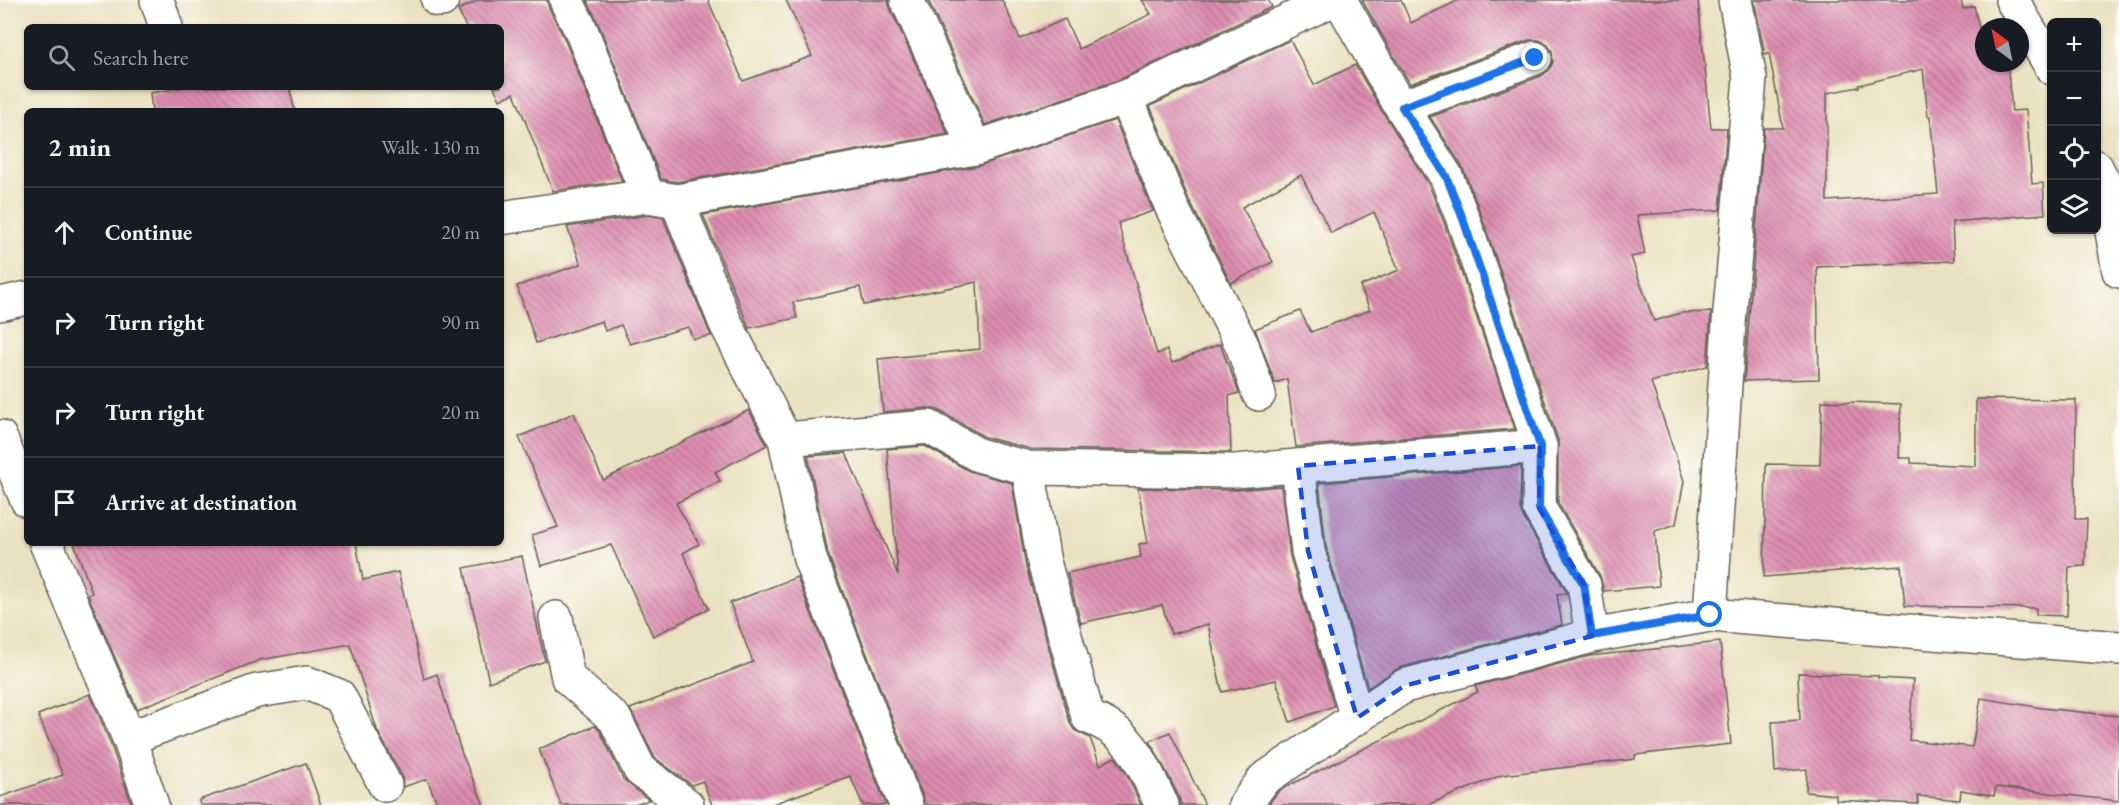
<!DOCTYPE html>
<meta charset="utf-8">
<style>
:root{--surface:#171b24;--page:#242831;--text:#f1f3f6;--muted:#9ea1a6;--line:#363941}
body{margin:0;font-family:"EB Garamond",serif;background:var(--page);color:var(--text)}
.controls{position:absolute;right:18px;top:18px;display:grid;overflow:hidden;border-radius:9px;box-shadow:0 2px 4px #0004}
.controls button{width:54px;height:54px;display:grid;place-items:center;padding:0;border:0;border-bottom:2px solid var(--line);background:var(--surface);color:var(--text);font:30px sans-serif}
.compass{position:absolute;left:1975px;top:18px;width:54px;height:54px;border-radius:50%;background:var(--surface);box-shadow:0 2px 4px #0004;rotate:327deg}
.stop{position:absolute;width:18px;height:18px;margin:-14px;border:4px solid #1a73e8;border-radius:50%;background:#fff}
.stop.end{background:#1a73e8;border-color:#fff;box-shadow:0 2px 6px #0008}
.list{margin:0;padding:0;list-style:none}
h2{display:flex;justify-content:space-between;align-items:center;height:78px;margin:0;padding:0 24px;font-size:26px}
h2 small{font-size:20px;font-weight:400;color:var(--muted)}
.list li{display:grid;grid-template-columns:39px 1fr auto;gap:18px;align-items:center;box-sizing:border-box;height:90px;padding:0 24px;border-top:2px solid var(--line)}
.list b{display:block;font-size:22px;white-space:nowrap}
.list em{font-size:20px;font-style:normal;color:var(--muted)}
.icon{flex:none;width:33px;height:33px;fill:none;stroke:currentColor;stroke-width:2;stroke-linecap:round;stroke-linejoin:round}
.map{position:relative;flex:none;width:2119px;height:805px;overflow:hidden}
.search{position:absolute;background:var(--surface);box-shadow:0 2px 4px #0004;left:24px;top:24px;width:480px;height:66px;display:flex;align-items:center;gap:15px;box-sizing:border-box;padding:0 21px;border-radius:9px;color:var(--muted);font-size:22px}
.panel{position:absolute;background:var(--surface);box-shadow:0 2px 4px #0004;left:24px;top:108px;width:480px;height:438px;border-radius:9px}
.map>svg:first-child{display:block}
</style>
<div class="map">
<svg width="2119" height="805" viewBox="0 0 2119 805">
<defs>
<pattern id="building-back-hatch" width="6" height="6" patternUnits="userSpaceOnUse" patternTransform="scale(1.5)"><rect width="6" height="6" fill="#dd8cb0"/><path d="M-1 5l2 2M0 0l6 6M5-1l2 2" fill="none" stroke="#b2728e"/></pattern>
</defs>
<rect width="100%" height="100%" fill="#fdfcf7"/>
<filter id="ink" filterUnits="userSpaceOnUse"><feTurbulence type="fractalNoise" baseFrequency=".0167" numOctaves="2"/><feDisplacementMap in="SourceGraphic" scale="12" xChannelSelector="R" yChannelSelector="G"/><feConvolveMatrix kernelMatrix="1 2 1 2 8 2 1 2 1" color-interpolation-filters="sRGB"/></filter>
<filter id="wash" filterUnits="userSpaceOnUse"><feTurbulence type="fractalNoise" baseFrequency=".008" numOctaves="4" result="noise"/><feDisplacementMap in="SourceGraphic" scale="24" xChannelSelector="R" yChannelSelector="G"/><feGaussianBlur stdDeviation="1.35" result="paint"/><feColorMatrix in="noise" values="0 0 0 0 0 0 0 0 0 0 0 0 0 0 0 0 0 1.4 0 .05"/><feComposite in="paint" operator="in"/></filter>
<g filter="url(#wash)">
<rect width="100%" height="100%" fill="#eae1c0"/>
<g id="blocks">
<g fill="url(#building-back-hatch)" fill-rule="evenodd">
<path d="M479,0H547L549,8L564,38L622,181L553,191L514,93L500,100L494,87H501V27H466L458,10Z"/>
<path d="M587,0H708L743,81L812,56L786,0H888L890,8L948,134L677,182L661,179L598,23Z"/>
<path d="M928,0H1002L1020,39L1065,19L1079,49L1151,14L1142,0H1268L1272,7L1119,80L985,125Z"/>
<path d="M1362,0H1401L1411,23L1459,0H1698L1711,128H1727L1720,210L1637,215L1645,254L1631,257L1654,321L1681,313L1711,312L1707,366L1651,382L1684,481L1676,524L1655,531L1659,586L1604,591L1600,576L1558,503V440L1480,212L1462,166L1430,117L1541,76L1549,70L1553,62L1552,51L1546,43L1539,40H1529L1410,84Z"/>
<path d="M1754,0H1961L1963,9L1974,6L1984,49V63H2007L2012,111L2026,110L2032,184L2043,183L2045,214L1952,222L1954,261L1817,267L1819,379L1744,381L1764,128H1783L1769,53L1765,55ZM1923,69L1928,116H1930L1938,194L1827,201V93L1859,87V85Z"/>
<path d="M1290,40L1314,85L1355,65L1381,109L1429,185L1445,225L1515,429L1296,447L1287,379L1275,383L1255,329L1300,311L1311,332L1370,310L1360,286L1399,270L1374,212L1331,233L1301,175L1242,207L1273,262L1231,283L1189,200L1150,106Z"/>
<path d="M187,87H289L295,111H152L150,93Z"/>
<path d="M1115,120L1153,211L1118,223L1157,354L1167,350L1172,363L1220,344L1239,393L1229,396L1231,452L1031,449L985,437L938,410L927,408L883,412L878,359L980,349L977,282L864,305L860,287L793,302L797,318L749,328L703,215L978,166Z"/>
<path d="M648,215L663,218L711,336L693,339L688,327L630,344L621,325L605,331L602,321L536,343L517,286L581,264L567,227Z"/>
<path d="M1976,399L2076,400L2075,519H2087L2085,566L2069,567L2067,616L2036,615V608L1905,606L1901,566L1764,577L1766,464L1820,465L1822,401L1901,404L1899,458H1911V463L1976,466Z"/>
<path d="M749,410L767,445L715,472L720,481L676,503L699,544L683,553L709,609L653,636L611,545L541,566L532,535L558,527L519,437L574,413L603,480Z"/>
<path d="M925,446L969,471L1012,483L1026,567L1070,723L1074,730L1090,738L1100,765L1115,757L1126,773L1141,805H924L923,798L828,554L808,456L846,453L898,575L887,449Z"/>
<path d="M1521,466L1520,508L1523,517L1566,591V594L1557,595L1562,625L1399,668L1368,688L1326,547L1319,483Z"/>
<path d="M1281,486L1290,556L1334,706L1290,722L1276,680L1222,692L1208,624L1171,634L1162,605L1081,623L1067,573L1141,557L1139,544L1148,543L1138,488L1233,490Z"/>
<path d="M74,543H356L363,580L398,572L424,679L437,674L462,754L484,805H438L427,779L403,787L402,776L377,730L350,644L260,660L137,709L88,595L92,593Z"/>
<path d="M522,556L545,661L489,682L464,568Z"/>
<path d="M797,577L886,805H863L850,776L770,805H712L703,781L692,785L655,758L630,709L753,662L730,603Z"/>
<path d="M1720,642L1731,744L1635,755V759L1502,775L1427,805H1268L1277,793L1282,789L1478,692L1475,686L1589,656Z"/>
<path d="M1798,673L1878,676V678L1913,680L1909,740L1972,747L1981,698L2042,708L2119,716V801L1996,787L1994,796L1961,790L1960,800L1918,796V804L1836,800V795L1806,792L1807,769L1775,772L1772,722L1800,720Z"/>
<path d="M90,694L111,745L132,805H0V797L63,775L38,715Z"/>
<path d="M595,726L600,731L623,779L649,800L634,805H561L539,749Z"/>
<path d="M1170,732L1205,805H1181L1179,797L1165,769L1150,741Z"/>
<path d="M306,763L321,805H200L199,800Z"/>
</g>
</g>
</g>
<g filter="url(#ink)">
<use href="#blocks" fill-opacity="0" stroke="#646155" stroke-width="1.5"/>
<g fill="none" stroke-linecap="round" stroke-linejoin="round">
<g stroke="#646155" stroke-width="36">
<g id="minor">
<path d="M157,0L166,27"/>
<path d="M438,0H442"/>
<path d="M566,0L581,30L648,196"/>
<path d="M907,0L975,148"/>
<path d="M1340,0L1397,100L1446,176L1463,219L1540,446"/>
<path d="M2012,0L2052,68"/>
<path d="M1126,97L1172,208L1242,345L1259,394"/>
<path d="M1402,107L1535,58"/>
<path d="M2096,167L2103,181L2119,271"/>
<path d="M677,201L725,322L785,439L810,559L906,805"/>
<path d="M501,218L648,196L677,201L975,148L1126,97L1332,0"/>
<path d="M0,304L27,298"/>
<path d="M0,437L27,500"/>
<path d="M785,439L929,427L978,455L1028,468L1235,471L1540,446L1539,508L1584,585L1592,636"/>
<path d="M1298,466L1308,551L1357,718"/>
<path d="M1028,468L1044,562L1088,717C1134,733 1142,765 1162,805"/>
<path d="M46,543L129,738L152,805"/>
<path d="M1710,615L1729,323L1750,78L1735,0"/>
<path d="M556,618L568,678L615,719L640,770L687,805"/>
<path d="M129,738L257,691L307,683L339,696L385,785"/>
<path d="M1245,805L1264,779L1404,686L1592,636L1710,615L2119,648"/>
</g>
</g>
<use href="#minor" stroke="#fff" stroke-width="33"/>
</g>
</g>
<g fill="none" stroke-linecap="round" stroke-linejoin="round" filter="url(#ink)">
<path stroke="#1a73e8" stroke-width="8" d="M1535,58L1402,107L1446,176L1463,219L1540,446L1539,508L1584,585L1592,636L1710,615"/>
</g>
<path fill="#1d4ed8" fill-opacity="0.2" stroke="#1d4ed8" stroke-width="4.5" stroke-dasharray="12 8" stroke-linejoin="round" d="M1540,446L1539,508L1584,585L1592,636L1404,686L1357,718L1308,551L1298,466Z"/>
</svg>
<div class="controls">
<button>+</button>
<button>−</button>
<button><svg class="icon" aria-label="locate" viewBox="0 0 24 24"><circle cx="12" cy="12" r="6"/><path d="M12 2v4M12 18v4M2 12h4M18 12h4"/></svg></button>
<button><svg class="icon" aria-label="layers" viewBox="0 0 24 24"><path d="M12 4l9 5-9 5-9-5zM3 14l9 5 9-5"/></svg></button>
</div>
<svg class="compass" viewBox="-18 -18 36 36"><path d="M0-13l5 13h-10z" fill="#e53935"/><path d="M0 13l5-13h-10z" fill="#9ea1a6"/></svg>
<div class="stop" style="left:1710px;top:615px"></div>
<div class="stop end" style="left:1535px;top:58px"></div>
<div class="search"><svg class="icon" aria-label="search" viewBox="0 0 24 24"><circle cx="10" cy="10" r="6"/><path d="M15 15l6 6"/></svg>Search here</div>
<section class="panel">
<h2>2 min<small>Walk · 130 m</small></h2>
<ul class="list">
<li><svg class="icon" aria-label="ahead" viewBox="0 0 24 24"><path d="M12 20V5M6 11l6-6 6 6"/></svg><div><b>Continue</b></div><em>20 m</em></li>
<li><svg class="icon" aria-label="right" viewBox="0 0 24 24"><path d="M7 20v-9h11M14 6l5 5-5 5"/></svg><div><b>Turn right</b></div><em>90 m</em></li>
<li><svg class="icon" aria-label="right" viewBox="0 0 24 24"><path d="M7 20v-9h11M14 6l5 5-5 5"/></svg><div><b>Turn right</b></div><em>20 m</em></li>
<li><svg class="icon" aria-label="arrive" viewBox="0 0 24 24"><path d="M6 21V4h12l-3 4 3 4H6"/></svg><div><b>Arrive at destination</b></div></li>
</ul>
</section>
</div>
